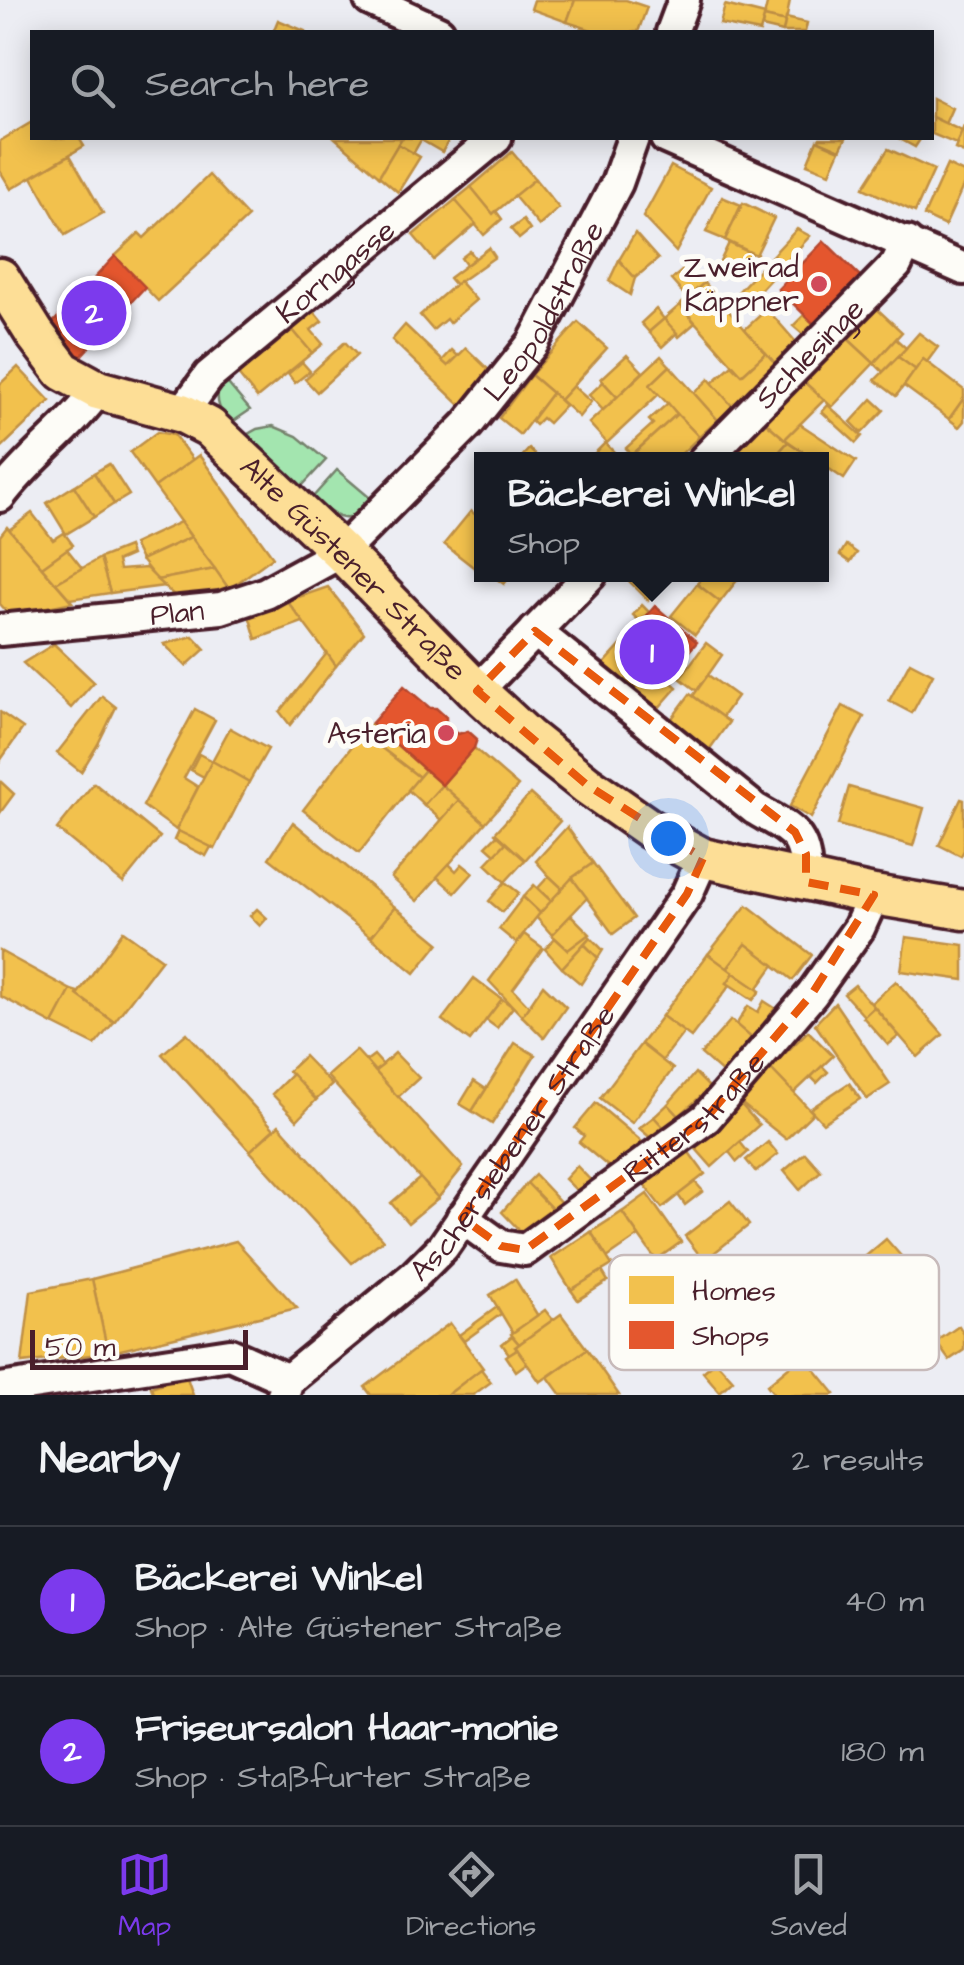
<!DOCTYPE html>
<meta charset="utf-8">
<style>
:root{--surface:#171b24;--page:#242831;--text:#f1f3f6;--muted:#9ea1a6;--line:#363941;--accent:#7c3aed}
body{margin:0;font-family:"Architects Daughter",sans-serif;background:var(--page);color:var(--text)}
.scale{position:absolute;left:30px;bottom:25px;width:218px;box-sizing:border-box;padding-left:10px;border:5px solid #4a1f2b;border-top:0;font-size:28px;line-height:35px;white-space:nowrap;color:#4a1f2b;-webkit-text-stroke:8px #fdfcf7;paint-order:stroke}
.you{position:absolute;left:668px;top:838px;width:35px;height:35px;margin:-25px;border:8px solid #fff;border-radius:50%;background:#1a73e8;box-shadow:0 0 0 15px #1a73e833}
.badge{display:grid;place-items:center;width:65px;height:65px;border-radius:50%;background:var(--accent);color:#fff;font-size:32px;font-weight:700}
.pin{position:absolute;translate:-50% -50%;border:5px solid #fff;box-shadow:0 2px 10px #0006}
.popup{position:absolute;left:474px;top:452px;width:355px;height:130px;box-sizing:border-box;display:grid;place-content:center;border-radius:0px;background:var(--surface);filter:drop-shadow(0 2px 8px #0005);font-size:32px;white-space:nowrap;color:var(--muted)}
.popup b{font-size:38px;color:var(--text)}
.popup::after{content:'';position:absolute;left:50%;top:100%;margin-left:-20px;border:20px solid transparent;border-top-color:var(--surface)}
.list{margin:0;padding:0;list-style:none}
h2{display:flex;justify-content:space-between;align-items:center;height:130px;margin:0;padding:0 40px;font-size:42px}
h2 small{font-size:32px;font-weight:400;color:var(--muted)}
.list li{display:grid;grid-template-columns:65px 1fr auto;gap:30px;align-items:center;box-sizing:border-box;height:150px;padding:0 40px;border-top:2px solid var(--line)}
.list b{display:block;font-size:38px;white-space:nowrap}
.list p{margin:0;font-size:32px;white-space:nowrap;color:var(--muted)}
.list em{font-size:32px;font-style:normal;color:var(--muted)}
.icon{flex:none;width:55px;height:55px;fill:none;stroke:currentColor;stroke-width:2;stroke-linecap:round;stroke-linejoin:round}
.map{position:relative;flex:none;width:964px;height:1395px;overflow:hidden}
.search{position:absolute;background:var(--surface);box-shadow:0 5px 25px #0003;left:30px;right:30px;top:30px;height:110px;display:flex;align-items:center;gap:25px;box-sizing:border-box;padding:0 35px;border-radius:0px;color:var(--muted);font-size:38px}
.sheet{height:430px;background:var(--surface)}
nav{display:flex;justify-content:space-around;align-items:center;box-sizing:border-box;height:140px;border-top:2px solid var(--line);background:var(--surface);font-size:28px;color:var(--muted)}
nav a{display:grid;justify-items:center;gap:5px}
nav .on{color:var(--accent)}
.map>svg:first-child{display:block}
</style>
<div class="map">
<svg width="964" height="1395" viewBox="0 0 964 1395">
<rect width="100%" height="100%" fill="#ecedf3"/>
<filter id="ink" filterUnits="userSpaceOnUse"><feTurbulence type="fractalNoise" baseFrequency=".01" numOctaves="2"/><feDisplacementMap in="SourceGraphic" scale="20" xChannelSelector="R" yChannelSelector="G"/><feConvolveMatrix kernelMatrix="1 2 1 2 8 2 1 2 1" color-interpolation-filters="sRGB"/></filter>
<g filter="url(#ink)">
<g fill="#a3e5af" stroke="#76826d" stroke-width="2.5">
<path d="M224,379L250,410L228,425C219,409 212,395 224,379Z"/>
<path d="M273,426L297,436L326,460L301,487L241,438L257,429Z"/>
<path d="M337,470L375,502C346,529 339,519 312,498Z"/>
</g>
<g fill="#f2c14e" stroke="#c09044" stroke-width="2.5">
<path d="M534,0H575L567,22L531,9Z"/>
<path d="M575,0H626L647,7L638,32H598L567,22Z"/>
<path d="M768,0H790L786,22L764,17Z"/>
<path d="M725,5L765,15L760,32L720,24Z"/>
<path d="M764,17L786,22L783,32L762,27Z"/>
<path d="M786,18L807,23L805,32H783Z"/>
<path d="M278,20L307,32H273Z"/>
<path d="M932,98L952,108L945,124L932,117Z"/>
<path d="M932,117L962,131L956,144L932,134Z"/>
<path d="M32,122V138H79L84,146L11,189L0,171V141Z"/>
<path d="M964,126V153L955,149Z"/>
<path d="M335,138H402L379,176Z"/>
<path d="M402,138H450L442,152L421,140L413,154L398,144Z"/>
<path d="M820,138H846L840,150L818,141Z"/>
<path d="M898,138H921L915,147Z"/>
<path d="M817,140L840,150L830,173L807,164Z"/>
<path d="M398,144L420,157L398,192L379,176Z"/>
<path d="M888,149L934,170L915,212L863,188Z"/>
<path d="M512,152L535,179L493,214L471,187Z"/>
<path d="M70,155L103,213L65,235L32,177Z"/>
<path d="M947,165L964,173V184L945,226L924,216Z"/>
<path d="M671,166L711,187L676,252L643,217Z"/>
<path d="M209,175L248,217L158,301L115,256L139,233L144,238Z"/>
<path d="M535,179L559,208L539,226L514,196Z"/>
<path d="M471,187L493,214L496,211L502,219L484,235L455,200Z"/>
<path d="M722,197L741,205L725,240L706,232Z"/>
<path d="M455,200L476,224L434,260L413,235Z"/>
<path d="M743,203L774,218L756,255L725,240Z"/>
<path d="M523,220L530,230L519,239L511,229Z"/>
<path d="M797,229L810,236L749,302L738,292Z"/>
<path d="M635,233L658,259L635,278L619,260Z"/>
<path d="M729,243L751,253L741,274L719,264Z"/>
<path d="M489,248L495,257L455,285L449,278Z"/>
<path d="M470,251L475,258L466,265L461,258Z"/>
<path d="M619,260L635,278L630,295L609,281Z"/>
<path d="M689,265L704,283L687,298L671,280Z"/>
<path d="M459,281L476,300L449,323L446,319L433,330L420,315Z"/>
<path d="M704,283L766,353L742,375L680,305Z"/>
<path d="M680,305L695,323L679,337L664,319Z"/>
<path d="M875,307L902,332L874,363L847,338Z"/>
<path d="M656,309L664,319L649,332L641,323Z"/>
<path d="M767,309L802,349L780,369L745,329Z"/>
<path d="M313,310L322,321L311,330L323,344L312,353L291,328Z"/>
<path d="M804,315L816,326L806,337L793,326Z"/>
<path d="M664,319L677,333L662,347L649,332Z"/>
<path d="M578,322L607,348L560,400L531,375Z"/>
<path d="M405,325L448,366L466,348L493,374L462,407L392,340Z"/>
<path d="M291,328L312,353L257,398L237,373Z"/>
<path d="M919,333L938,347L927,362L923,359L916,370L898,357Z"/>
<path d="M847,338L874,363L832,407L803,381Z"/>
<path d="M896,339L906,348L883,372L874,363Z"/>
<path d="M345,342L357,355L317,392L305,379Z"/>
<path d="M452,350L458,356L448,366L442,361Z"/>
<path d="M766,353L780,369L734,409L712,383L732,365L742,375Z"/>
<path d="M627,355L643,372L617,397L601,379Z"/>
<path d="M661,356L670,366L650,385L659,394L607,443L589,423Z"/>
<path d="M898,357L916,370L896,396L875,380Z"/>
<path d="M923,359L964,390V398L949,419L904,386Z"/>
<path d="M302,362L310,371L295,383L288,374Z"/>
<path d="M670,366L718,420L699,437L650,385Z"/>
<path d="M18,367L50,401L0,449V384Z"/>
<path d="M531,375L552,393L520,435L499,418Z"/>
<path d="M709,379L733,407L718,420L694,393Z"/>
<path d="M803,381L824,400L785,439L764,421Z"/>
<path d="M603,382L617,397L603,410L589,395Z"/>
<path d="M573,386L591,402L579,417L560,400Z"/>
<path d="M552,393L565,405L548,423L542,418L535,425L531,421Z"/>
<path d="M964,398V421L959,427L949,419Z"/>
<path d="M872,399L884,410L862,433L851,422Z"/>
<path d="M668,403L677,414L632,455L626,448L653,424L649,420Z"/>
<path d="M828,405L862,436L856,443L822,412Z"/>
<path d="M677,414L699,437L675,460H636L632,455Z"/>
<path d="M764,421L788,442L772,460H749L738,449Z"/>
<path d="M800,424L856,461L844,479L822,464V460H815L785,439Z"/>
<path d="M157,432L174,435L193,460L155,487L130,452Z"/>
<path d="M788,442L805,453L801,460H772Z"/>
<path d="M605,443L622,460H588Z"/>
<path d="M529,449L541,460H519Z"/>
<path d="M738,449L749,460H728Z"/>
<path d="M199,455L273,557L229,589L155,487Z"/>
<path d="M109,464L129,495L114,504L94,473Z"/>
<path d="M94,473L114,504L94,517L74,486Z"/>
<path d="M74,486L94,517L66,534L47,503Z"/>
<path d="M471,511L482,520V574L444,544Z"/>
<path d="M32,513L53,540L64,533L73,545L42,567L9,530Z"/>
<path d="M180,522L191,537L141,560L133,544Z"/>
<path d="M7,527L72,602L10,615L0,604V536Z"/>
<path d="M191,537L215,569L157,580L141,560Z"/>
<path d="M846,545L857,553L850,562L840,555Z"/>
<path d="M128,547L131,555L117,561L119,570L146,568L164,586L110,593L100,558Z"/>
<path d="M67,549L82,568L56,583L42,567Z"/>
<path d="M100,558L110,593L70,599L56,583Z"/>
<path d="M215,569L229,589L176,597L157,580Z"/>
<path d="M495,574H512L504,584L493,576Z"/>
<path d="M622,574H672L648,600Z"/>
<path d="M704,574H742L720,602L697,584Z"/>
<path d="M697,584L720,602L695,635L671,616Z"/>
<path d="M328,587L364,633L336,666L287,601Z"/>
<path d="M287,601L303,622L256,639L249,615Z"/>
<path d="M642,605L649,612L640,622L633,615Z"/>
<path d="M193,636L205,649L186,666L164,644Z"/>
<path d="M625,641L677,687L657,710L604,664Z"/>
<path d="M706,643L722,655L697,691L680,678Z"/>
<path d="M54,644L94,682L71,708L23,663Z"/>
<path d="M327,653L336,666L290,725L280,712Z"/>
<path d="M910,662L933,674L912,713L889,701Z"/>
<path d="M708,675L737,696L722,717L693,696Z"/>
<path d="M690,694L729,722L709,750L670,721Z"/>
<path d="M102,696L116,707L98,744L81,772L57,753Z"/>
<path d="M843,706L864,717L811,818L790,806Z"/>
<path d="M195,709L215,720L184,778L198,787L176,830L143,806Z"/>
<path d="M0,712L23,728L0,761Z"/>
<path d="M372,723L425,770L419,777L362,733Z"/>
<path d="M230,728L268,749L249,782L212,761Z"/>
<path d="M362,733L419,777L359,853L303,810Z"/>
<path d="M474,748L518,786L485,823L442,785Z"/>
<path d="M199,754L212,761L204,777L191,770Z"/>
<path d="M212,761L249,782L215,849L176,830Z"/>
<path d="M425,770L442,785L424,805L408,790Z"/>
<path d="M0,781L14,794L0,813Z"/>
<path d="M94,783L160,837L123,883L57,829Z"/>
<path d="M442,785L459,800L441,820L424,805Z"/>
<path d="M849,787L924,808L913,846L838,825Z"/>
<path d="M530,794L560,821L525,860L495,833Z"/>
<path d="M961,799L964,800V850L961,856L939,845Z"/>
<path d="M459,800L485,823L417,901L391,878Z"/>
<path d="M293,822L395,907L371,937L269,858Z"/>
<path d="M567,827L593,863L572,878L563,889L549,876L536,861Z"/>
<path d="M178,831L211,847L206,856L174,840Z"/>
<path d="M497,835L506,843L495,854L486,846Z"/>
<path d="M506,843L525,860L505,882L486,864Z"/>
<path d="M593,863L634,918L613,934L572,878Z"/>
<path d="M449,864L456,871L462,864L473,873L455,893L437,877Z"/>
<path d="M549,876L563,889L551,901L538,888Z"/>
<path d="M572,878L587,898L552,935L536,917Z"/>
<path d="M505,882L519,893L502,912L489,901Z"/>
<path d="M534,885L551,901L540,913L523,897Z"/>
<path d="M523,897L540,913L516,943L499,929Z"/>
<path d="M747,905L812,955L793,980L746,944L727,969L708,954Z"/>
<path d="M395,907L439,943L415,973L371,937Z"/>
<path d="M257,909L267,918L260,926L250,916Z"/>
<path d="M571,915L590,934L568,950L552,935Z"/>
<path d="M123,931L162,959L114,1022L77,995Z"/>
<path d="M524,934L543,948L513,989L529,1006L522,1016L489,981Z"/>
<path d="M588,935L590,937L562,968L545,949L555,938L568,950Z"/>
<path d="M590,937L603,950L598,958L584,944Z"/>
<path d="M906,937L964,945V980L901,971Z"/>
<path d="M584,944L598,958L581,984L562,968Z"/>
<path d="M746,944L774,965L757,989L727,969Z"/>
<path d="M0,951L71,990L53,1024L0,996Z"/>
<path d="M708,954L734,973L727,983L730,985L691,1037L662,1016Z"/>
<path d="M734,973L760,991L753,1000L727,983Z"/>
<path d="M474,978L502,999L470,1041L442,1020Z"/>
<path d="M896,981L943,1035L918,1057L871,1003Z"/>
<path d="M543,985L566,1007L544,1038L522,1016Z"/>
<path d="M855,985L874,1007L864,1016L844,994Z"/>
<path d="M71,990L78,992L77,995L114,1022L95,1045L53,1024Z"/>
<path d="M502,999L513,1007L497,1028L486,1020Z"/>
<path d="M764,1001L775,1008L754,1040L736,1025L748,1006L758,1012Z"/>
<path d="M835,1003L890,1084L867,1099L815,1024Z"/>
<path d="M874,1007L899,1036L888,1045L863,1017Z"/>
<path d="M662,1016L684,1032L662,1061L641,1044Z"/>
<path d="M731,1020L754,1040L724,1074L701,1054Z"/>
<path d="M808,1031L833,1056L794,1093L770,1068Z"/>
<path d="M187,1033L274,1129L250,1151L162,1054Z"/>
<path d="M515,1043L535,1055L492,1124L472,1111Z"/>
<path d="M641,1044L673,1069L632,1123L600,1098Z"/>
<path d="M356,1050L463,1167L438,1198L327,1076Z"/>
<path d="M395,1053L419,1078L398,1097L375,1071Z"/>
<path d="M374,1055L383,1065L375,1071L366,1061Z"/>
<path d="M304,1056L332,1085L316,1100L288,1071Z"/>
<path d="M822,1066L828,1072L817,1083L811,1077Z"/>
<path d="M770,1068L813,1113L786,1139L737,1100Z"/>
<path d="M695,1073L710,1088L679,1116L668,1104Z"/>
<path d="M292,1074L316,1100L297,1120L272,1094Z"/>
<path d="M474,1081L486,1089L472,1111L460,1104Z"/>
<path d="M849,1083L860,1099L823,1123L810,1109Z"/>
<path d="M737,1100L759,1125L712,1167L690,1142Z"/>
<path d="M596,1103L647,1146L616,1173L579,1142L584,1136L575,1128Z"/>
<path d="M668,1104L679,1116L665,1129L654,1117Z"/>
<path d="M654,1117L665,1129L653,1140L639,1128Z"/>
<path d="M279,1125L383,1240L352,1263L250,1151Z"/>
<path d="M740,1142L748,1152L737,1162L729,1152Z"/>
<path d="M768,1142L778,1154L756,1172L746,1160Z"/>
<path d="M685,1147L705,1174L662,1208L641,1181Z"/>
<path d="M805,1153L821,1171L800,1190L784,1171Z"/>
<path d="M577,1166L596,1186L584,1198L565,1179Z"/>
<path d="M535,1175L565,1207L557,1214L527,1183Z"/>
<path d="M420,1178L438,1198L408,1223L391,1203Z"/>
<path d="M695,1182L703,1191L685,1205L678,1195Z"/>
<path d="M527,1183L557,1214L524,1235L502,1212Z"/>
<path d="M647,1194L681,1242L656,1260L622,1212Z"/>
<path d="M730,1201L749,1225L704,1261L685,1236Z"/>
<path d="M622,1212L639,1236L607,1258L591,1232Z"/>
<path d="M591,1232L612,1265L571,1290L551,1258Z"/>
<path d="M886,1239L901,1256L881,1273L866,1256Z"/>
<path d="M236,1241L297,1308L108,1353L92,1279Z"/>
<path d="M602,1271L608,1281L578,1300L571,1290Z"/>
<path d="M715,1278L723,1289L708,1300L700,1290Z"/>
<path d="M92,1279L108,1353L22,1363L31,1291Z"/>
<path d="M515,1279L538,1316L513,1333L490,1295Z"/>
<path d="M823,1305L835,1320L820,1332L808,1316Z"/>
<path d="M497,1307L501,1314L464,1341L459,1335Z"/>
<path d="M545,1310L553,1320L519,1344L511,1334Z"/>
<path d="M561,1314L587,1349L540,1382L515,1347Z"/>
<path d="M807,1314L824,1336L805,1352L787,1330Z"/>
<path d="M450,1323L483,1368L447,1395H371L365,1387Z"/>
<path d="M959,1326L964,1334V1350L949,1360L936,1342Z"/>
<path d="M512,1336L519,1344L515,1347L517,1349L509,1354L502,1344Z"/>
<path d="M517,1349L527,1363L516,1371L506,1356Z"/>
<path d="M587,1349L619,1395H561L548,1377Z"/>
<path d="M803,1355L835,1394L833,1395H775L767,1385Z"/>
<path d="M716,1361L733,1380L720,1392L703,1372Z"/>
<path d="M481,1369L491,1382L473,1395H451L450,1393Z"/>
<path d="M186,1375L193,1395H154L151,1387Z"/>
</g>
<g fill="#e4572e" stroke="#b6462d" stroke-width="2.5">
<path d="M824,241L862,278L816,326L778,289Z"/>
<path d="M115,256L145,287L79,358L48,328Z"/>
<path d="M655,606L697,642L666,677L625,641Z"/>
<path d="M404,686L430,708H436L446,717V723L458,734L468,731L477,739L474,748L442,785L372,723Z"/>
</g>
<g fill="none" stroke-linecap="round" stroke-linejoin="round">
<g stroke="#4a1f2b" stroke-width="38">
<g id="minor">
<path d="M370,0L439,32"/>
<path d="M672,32L684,0"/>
<path d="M666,138L964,269"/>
<path id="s1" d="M182,413L209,376L496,138"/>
<path id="s2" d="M704,460L896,265L907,242"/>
<path d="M0,496C29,457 70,429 98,390"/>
<path id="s3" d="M0,630L221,608L266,593L341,552L468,424L533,343L617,183L633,138"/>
<path d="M535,631L755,809C794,832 806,833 806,882"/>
<path d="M477,691L591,574"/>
<path id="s4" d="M462,1218L501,1246L525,1250L706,1118L812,994L859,928L874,895"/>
<path d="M0,1389L230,1354L288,1380"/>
<path id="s5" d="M283,1395L288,1380L414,1276L443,1247L687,894L703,858"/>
</g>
</g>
<g stroke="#4a1f2b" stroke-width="45">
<g id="major">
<path id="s6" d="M0,278L35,334L63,371L98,390L182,413L209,427L341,552L477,691L527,737L587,785L650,829L703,858L874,895L964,910"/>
</g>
</g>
<use href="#minor" stroke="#fdfcf7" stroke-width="30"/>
<use href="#major" stroke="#fdde96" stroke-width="38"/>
</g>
</g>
<path fill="none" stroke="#e8590c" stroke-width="8" stroke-dasharray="20 12" stroke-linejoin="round" d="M535,631L795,832L806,854V882L874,895L812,994L706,1118L525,1250L501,1246L462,1218L687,894L703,858L587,785L477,691Z"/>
<g fill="#d1495b" stroke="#fdfcf7" stroke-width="4">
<circle cx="819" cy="284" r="10"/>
<circle cx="446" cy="733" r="10"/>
</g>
<g text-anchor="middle" stroke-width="10" stroke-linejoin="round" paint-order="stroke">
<g font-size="30" fill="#4a1f2b" stroke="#fdfcf7" text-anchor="end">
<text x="799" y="277">Zweirad<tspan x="799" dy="34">Käppner</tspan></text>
<text x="426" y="743">Asteria</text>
</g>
<g font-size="30" fill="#4a1f2b" stroke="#fdfcf7">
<text dy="10" stroke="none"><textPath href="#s1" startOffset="210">Korngasse</textPath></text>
<text dy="10" stroke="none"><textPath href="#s3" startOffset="672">Leopoldstraße</textPath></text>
<text dy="10" stroke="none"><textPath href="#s2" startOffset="150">Schlesinge</textPath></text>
<text dy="10" stroke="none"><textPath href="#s6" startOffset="472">Alte Güstener Straße</textPath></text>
<text dy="10" stroke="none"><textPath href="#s3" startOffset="178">Plan</textPath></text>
<text dy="10" stroke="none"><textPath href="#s4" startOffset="288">Ritterstraße</textPath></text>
<text dy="10" stroke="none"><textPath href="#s5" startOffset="345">Ascherslebener Straße</textPath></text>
</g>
</g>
<rect x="609" y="1255" width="330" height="115" rx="15" fill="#fdfcf7" stroke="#c7baba" stroke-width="2.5"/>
<rect x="629" y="1276" width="45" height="28" fill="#f2c14e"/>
<rect x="629" y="1321" width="45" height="28" fill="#e4572e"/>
<g font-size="28" fill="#4a1f2b">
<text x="692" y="1300">Homes</text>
<text x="692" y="1345">Shops</text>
</g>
</svg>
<div class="scale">50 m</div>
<div class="you"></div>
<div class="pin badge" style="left:652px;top:652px">1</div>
<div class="popup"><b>Bäckerei Winkel</b>Shop</div>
<div class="pin badge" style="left:94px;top:313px">2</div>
<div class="search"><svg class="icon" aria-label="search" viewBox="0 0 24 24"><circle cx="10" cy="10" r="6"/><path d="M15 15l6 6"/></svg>Search here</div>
</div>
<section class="sheet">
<h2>Nearby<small>2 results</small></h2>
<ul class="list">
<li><span class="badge">1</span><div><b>Bäckerei Winkel</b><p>Shop · Alte Güstener Straße</p></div><em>40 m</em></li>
<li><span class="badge">2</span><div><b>Friseursalon Haar-monie</b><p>Shop · Staßfurter Straße</p></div><em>180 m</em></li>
</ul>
</section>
<nav>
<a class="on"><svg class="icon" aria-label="map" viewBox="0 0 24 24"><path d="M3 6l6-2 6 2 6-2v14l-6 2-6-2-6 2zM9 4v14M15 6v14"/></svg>Map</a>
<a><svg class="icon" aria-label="directions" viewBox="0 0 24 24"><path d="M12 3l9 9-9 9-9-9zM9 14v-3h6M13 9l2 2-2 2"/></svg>Directions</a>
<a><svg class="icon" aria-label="saved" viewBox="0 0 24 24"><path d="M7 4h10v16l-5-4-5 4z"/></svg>Saved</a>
</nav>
